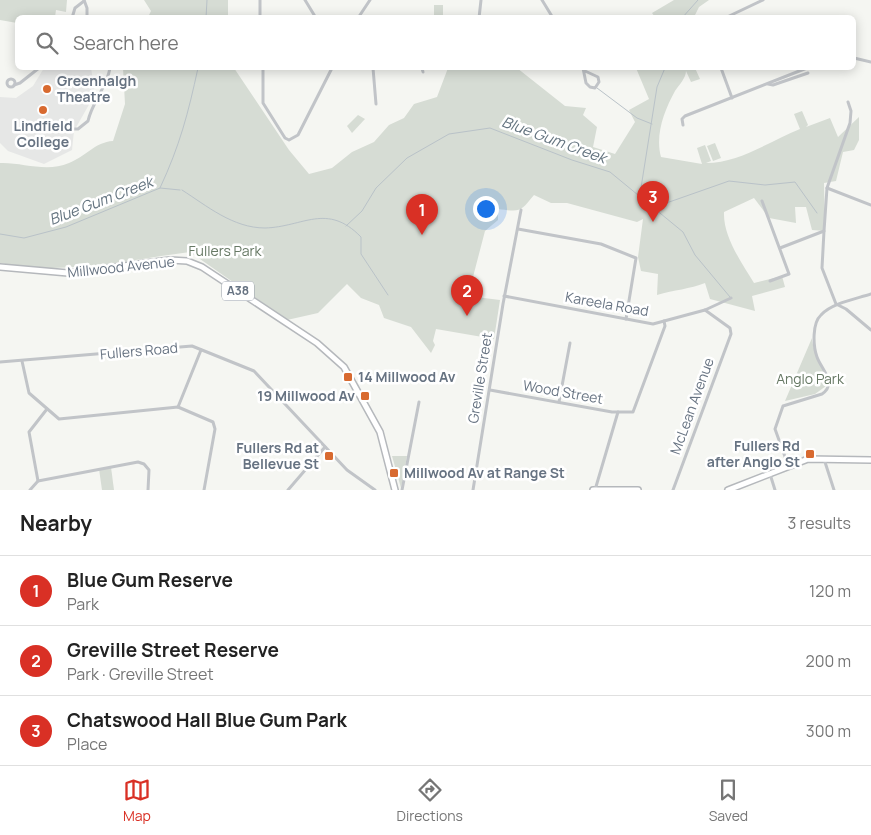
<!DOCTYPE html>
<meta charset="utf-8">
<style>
:root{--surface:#fff;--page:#f2f2f2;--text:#222;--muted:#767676;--line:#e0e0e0;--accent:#d93025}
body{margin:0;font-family:Manrope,sans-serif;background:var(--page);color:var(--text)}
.you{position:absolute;left:485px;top:208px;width:18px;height:18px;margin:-12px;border:4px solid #fff;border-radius:50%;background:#1a73e8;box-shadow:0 0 0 8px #1a73e833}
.badge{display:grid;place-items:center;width:32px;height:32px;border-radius:50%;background:var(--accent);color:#fff;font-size:16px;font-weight:700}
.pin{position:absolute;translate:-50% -41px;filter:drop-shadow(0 1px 2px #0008)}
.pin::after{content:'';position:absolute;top:26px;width:18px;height:15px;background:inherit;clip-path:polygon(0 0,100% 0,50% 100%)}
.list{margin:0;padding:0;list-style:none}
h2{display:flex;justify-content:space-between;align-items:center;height:65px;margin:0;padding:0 20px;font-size:21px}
h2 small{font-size:16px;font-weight:400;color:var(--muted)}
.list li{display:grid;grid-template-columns:32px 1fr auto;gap:15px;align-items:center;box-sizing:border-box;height:70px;padding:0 20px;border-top:1px solid var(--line)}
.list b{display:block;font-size:19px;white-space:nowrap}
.list p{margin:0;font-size:16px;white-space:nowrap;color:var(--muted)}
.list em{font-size:16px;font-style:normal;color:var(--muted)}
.icon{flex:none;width:28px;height:28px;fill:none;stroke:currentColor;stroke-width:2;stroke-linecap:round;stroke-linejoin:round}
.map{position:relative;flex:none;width:871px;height:490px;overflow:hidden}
.search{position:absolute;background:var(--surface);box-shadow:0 2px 12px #0003;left:15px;right:15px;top:15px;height:55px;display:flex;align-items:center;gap:12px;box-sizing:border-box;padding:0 18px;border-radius:8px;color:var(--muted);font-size:19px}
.sheet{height:275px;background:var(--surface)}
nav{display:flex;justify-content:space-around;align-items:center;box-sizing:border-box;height:70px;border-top:1px solid var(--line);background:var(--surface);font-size:14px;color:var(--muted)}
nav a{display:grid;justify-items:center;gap:2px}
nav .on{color:var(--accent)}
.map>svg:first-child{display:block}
</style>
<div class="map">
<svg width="871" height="490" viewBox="0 0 871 490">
<rect width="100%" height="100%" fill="#f5f6f2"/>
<path fill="#e6e7e6" d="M44,68H91L95,94L74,131L72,150L44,164L8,151L0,143V97L16,98L33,86Z"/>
<g fill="#d6dcd4">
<path d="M0,0H67L66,12L56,10L55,17L18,18L17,23L0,20Z"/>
<path d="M144,0H228V17H148L151,11Z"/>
<path d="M674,0H709L699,7L694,17H655L652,13Z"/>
<rect x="434" y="5" width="9" height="12"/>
<path d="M123,68H234L289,150L309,174L332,168L352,152L374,142L389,125L404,118L414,104L437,97L448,68H517L565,106L586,108L583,115L597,127L593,147L615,154L635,122L629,110L649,99L636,68H695L700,79L691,82L686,71C686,78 679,85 675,91C664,111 655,135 661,157L702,164L697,148L705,145L711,161L706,163C739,163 770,141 800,129L794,114L802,111L808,125L806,127L830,118L838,137L859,117V140L854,150L843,152L836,181L824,183L825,231L812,230L806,207H795L796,223L769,218L754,198L724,212C723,237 742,263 754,283L782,276L785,287L752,296L755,311L710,299L705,283C690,289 674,290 657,295L658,274L641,271L638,257L643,219L637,222L567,203H551L534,195C520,212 521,212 498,209V220L485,231L468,296L500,300L494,339L436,329L433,341L435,345L431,353L411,327L384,318L379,305L361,298L347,284L318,313L287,320L190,252C126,260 64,276 0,263V163C22,162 46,173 69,163C85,157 95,142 113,141L125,104Z"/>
<path d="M358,115L365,119L352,133L347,126Z"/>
<path d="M715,143L721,158L713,161L707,146Z"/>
<path d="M812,338C813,356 826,368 826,386L815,394L785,401Z"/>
<path d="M392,456H407L401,488Z"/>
<path d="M111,467L114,490H102L99,469Z"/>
</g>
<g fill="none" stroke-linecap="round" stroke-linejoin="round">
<g stroke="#b9c2c8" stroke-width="1">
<path d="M206,18L207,0"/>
<path d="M682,18L698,0"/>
<path d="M597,88L637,118L652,124"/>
<path d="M160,188C180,145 188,114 198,68"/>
<path d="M182,190C207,206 233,228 265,228C303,227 327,202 361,237V254L388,295"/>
<path d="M640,194L657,87L665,68"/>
<path d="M655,207L729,181L765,185L795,182L817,213"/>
<path d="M346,226L362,211L376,188L407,158L449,134L490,128L572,160L610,172L683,232L695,255L730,297"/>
<path d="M0,234L24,238L66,227L160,188L180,190"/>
</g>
<g stroke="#b5b8bc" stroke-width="8">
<g id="primary">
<path d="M0,267L68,273L170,260L187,261L202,267L317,343L344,367L380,432L395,490"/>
<path d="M593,490H638"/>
<path d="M728,490L808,459L871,460"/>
</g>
</g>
<g stroke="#c1c4c8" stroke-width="3">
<path d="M84,0L87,8V18"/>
<path d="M305,0L316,18"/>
<path d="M542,0L553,18"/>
<path d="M72,18L75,8L84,1"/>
<path d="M260,18V0"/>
<path d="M358,18L370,0"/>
<path d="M479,18L481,0"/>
<path d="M725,18L763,0"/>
<path d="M854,58L871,62"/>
<path d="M263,68V103L285,138L289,140L298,135L332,68"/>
<path d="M373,68L376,104"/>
<path d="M422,68L423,72"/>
<path d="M583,68L586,83L590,87L595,88L599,82L598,77L585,71"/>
<path d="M721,68L732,98"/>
<circle cx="11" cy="83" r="4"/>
<path d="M768,84L773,85L808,73"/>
<path d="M14,85L20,83L39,68"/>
<path d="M848,102L851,111L850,123L827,188L824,231L822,268L836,304L846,309L871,330"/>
<path d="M683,125L682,119L685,116L807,68"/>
<path d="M68,129H78L88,121C92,102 107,87 110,68"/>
<path d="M827,188L871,205"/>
<path d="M762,201L789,274L770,281"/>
<path d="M518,229L601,244L636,258L626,319"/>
<path d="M780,248L824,231"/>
<path d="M504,296L653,324L705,310L731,298"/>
<path d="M22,361L29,393L59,419L178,407L213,422L215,429L204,490"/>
<path d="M0,362L192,346L254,371L347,470L375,490"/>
<path d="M490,390L612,412H633L665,326L664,321"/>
<path d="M559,402L570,343"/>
<path d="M178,407L201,350"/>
<path d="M824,459L834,490"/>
<path d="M788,465L775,429L783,406L822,394C838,383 821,369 817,357C813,346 812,323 821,315C832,303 856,299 871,294"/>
<path d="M770,474L775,490"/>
<path d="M38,481L29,432L47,409"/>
<path d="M30,490L38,481L138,462L144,464L149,470L148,490"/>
<path d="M288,490L325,447"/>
<path d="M402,490L419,402"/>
<path d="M473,490L503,304L521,210"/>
<path d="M595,490L618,412"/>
<path d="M673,490L731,334L730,328L705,310"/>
</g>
<use href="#primary" stroke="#fff" stroke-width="5"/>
</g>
<g fill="#d86a30" stroke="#fff" stroke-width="2">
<circle cx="47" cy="89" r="5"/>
<circle cx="43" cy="110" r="5"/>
<rect x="343" y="372" width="10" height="10" rx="2.5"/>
<rect x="360" y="391" width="10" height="10" rx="2.5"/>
<rect x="805" y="449" width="10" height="10" rx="2.5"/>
<rect x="324" y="451" width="10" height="10" rx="2.5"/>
<rect x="389" y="468" width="10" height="10" rx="2.5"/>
</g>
<g text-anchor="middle" stroke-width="5" stroke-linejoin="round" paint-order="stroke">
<rect fill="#fff" stroke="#959da8" stroke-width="1" x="222" y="281.5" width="32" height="19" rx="4"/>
<g font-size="12" font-weight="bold" fill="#677382">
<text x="238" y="295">A38</text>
</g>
<g font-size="14" font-weight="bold" fill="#677382" stroke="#fff" text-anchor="start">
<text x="57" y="86">Greenhalgh<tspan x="57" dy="16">Theatre</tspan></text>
<text x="43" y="131" text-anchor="middle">Lindfield<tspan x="43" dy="16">College</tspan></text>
<text x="358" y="382">14 Millwood Av</text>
<text x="355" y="401" text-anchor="end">19 Millwood Av</text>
<text x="800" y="451" text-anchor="end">Fullers Rd<tspan x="800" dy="16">after Anglo St</tspan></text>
<text x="319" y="453" text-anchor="end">Fullers Rd at<tspan x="319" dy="16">Bellevue St</tspan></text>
<text x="404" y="478">Millwood Av at Range St</text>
</g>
<g font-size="14" fill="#677965" stroke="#fff">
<text x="225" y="256">Fullers Park</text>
<text x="810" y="384">Anglo Park</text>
</g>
<g font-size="14" fill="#677382" stroke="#fff">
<text transform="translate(121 267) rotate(-6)" y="5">Millwood Avenue</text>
<text transform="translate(607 304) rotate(10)" y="5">Kareela Road</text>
<text transform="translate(139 351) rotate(-5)" y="5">Fullers Road</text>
<text transform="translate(480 378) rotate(-81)" y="5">Greville Street</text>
<text transform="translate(563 392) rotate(10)" y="5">Wood Street</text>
<text transform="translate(692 406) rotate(-70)" y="5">McLean Avenue</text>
</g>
<g font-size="15" font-style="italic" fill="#63737f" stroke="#fff">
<text transform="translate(554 140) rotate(20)" y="5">Blue Gum Creek</text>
<text transform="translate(101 201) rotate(-21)" y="5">Blue Gum Creek</text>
</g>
</g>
</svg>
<div class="you"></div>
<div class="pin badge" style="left:422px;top:235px">1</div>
<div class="pin badge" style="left:467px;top:316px">2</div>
<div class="pin badge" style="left:653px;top:222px">3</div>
<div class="search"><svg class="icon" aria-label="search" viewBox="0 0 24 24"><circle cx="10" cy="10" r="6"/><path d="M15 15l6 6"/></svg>Search here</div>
</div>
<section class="sheet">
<h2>Nearby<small>3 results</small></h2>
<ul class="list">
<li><span class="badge">1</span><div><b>Blue Gum Reserve</b><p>Park</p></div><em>120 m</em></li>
<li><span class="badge">2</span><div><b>Greville Street Reserve</b><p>Park · Greville Street</p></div><em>200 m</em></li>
<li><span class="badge">3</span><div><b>Chatswood Hall Blue Gum Park</b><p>Place</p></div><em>300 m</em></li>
</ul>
</section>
<nav>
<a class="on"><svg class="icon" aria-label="map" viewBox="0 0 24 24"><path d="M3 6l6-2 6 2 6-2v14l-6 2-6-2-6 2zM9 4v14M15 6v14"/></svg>Map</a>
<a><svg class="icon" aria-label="directions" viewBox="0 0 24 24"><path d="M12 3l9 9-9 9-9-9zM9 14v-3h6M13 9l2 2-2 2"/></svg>Directions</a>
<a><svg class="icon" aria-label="saved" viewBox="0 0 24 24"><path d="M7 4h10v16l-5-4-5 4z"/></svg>Saved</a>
</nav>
